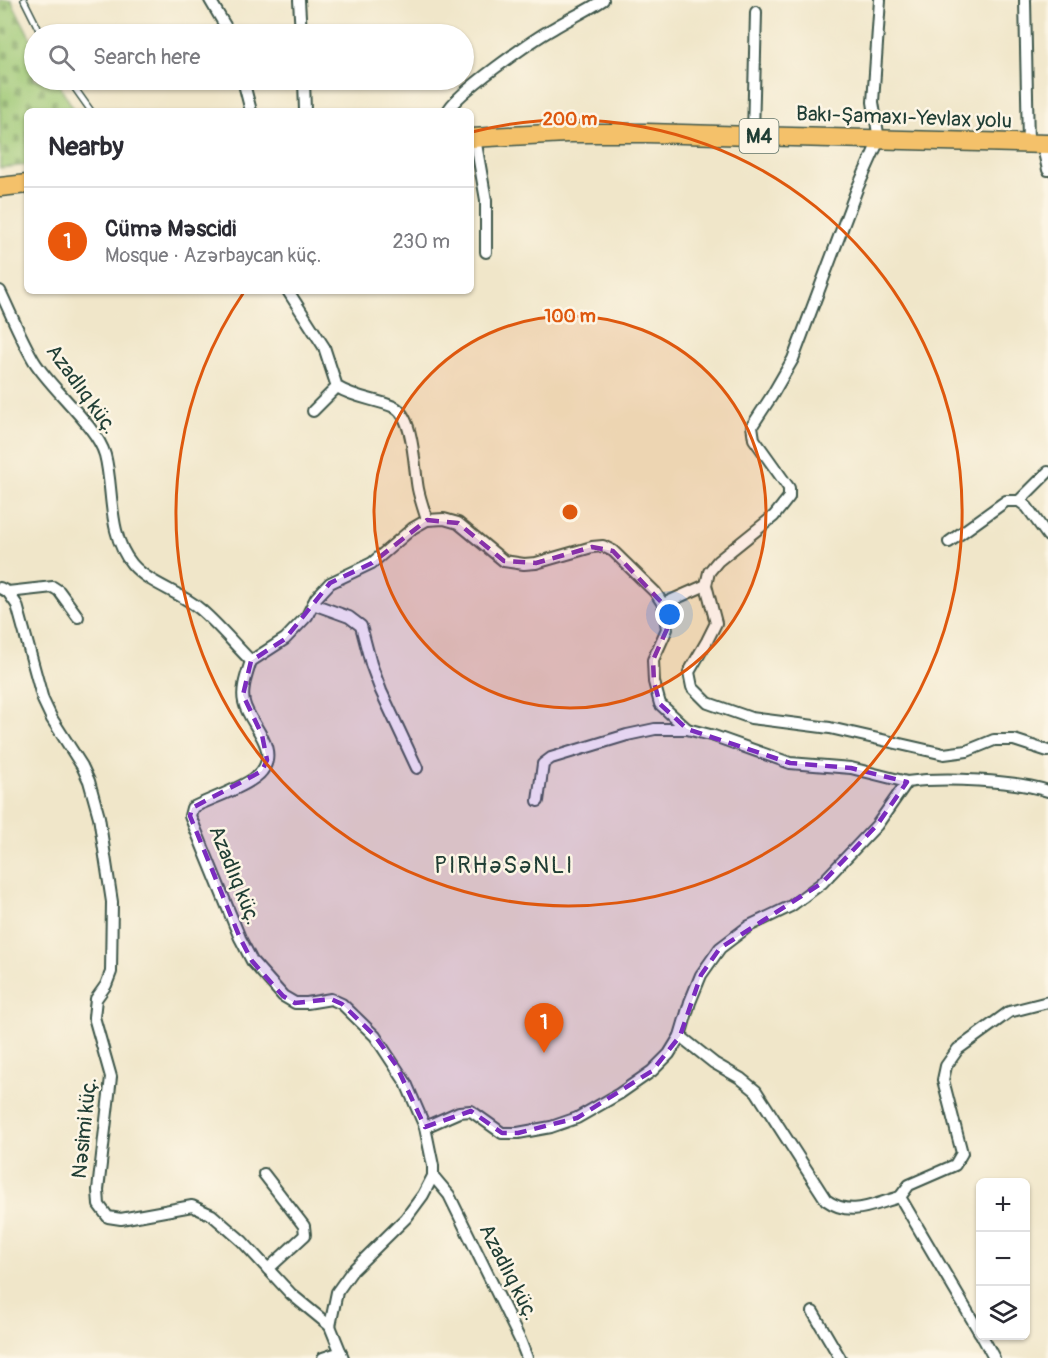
<!DOCTYPE html>
<meta charset="utf-8">
<style>
:root{--surface:#fff;--page:#f2f2f3;--text:#2b2b33;--muted:#7c7c81;--line:#e1e1e2;--accent:#ea580c}
body{margin:0;font-family:Pangolin,sans-serif;background:var(--page);color:var(--text)}
.controls{position:absolute;right:18px;bottom:18px;display:grid;overflow:hidden;border-radius:9px;box-shadow:0 2px 4px #0004}
.controls button{width:54px;height:54px;display:grid;place-items:center;padding:0;border:0;border-bottom:2px solid var(--line);background:var(--surface);color:var(--text);font:30px sans-serif}
.you{position:absolute;left:670px;top:615px;width:21px;height:21px;margin:-15px;border:4px solid #fff;border-radius:50%;background:#1a73e8;box-shadow:0 0 0 9px #1a73e833}
.badge{display:grid;place-items:center;width:39px;height:39px;border-radius:50%;background:var(--accent);color:#fff;font-size:20px;font-weight:700}
.pin{position:absolute;translate:-50% -50px;filter:drop-shadow(0 2px 3px #0008)}
.pin::after{content:'';position:absolute;top:32px;width:21px;height:18px;background:inherit;clip-path:polygon(0 0,100% 0,50% 100%)}
.list{margin:0;padding:0;list-style:none}
h2{display:flex;justify-content:space-between;align-items:center;height:78px;margin:0;padding:0 24px;font-size:26px}
h2 small{font-size:20px;font-weight:400;color:var(--muted)}
.list li{display:grid;grid-template-columns:39px 1fr auto;gap:18px;align-items:center;box-sizing:border-box;height:108px;padding:0 24px;border-top:2px solid var(--line)}
.list b{display:block;font-size:22px;white-space:nowrap}
.list p{margin:0;font-size:20px;white-space:nowrap;color:var(--muted)}
.list em{font-size:20px;font-style:normal;color:var(--muted)}
.icon{flex:none;width:33px;height:33px;fill:none;stroke:currentColor;stroke-width:2;stroke-linecap:round;stroke-linejoin:round}
.map{position:relative;flex:none;width:1048px;height:1358px;overflow:hidden}
.search{position:absolute;background:var(--surface);box-shadow:0 2px 4px #0004;left:24px;top:24px;width:450px;height:66px;display:flex;align-items:center;gap:15px;box-sizing:border-box;padding:0 21px;border-radius:33px;color:var(--muted);font-size:22px}
.panel{position:absolute;background:var(--surface);box-shadow:0 2px 4px #0004;left:24px;top:108px;width:450px;height:186px;border-radius:9px}
.map>svg:first-child{display:block}
</style>
<div class="map">
<svg width="1048" height="1358" viewBox="0 0 1048 1358">
<defs>
<pattern id="cemetery-stones" width="16" height="16" patternUnits="userSpaceOnUse" patternTransform="scale(1.5)"><rect width="16" height="16" fill="#9ec875"/><path d="M2 7V4a2 2 0 0 1 4 0v3zM10 15v-3a2 2 0 0 1 4 0v3z" fill="#80a461"/></pattern>
</defs>
<rect width="100%" height="100%" fill="#fcf5e5"/>
<filter id="ink" filterUnits="userSpaceOnUse"><feTurbulence type="fractalNoise" baseFrequency=".0167" numOctaves="2"/><feDisplacementMap in="SourceGraphic" scale="12" xChannelSelector="R" yChannelSelector="G"/><feConvolveMatrix kernelMatrix="1 2 1 2 8 2 1 2 1" color-interpolation-filters="sRGB"/></filter>
<filter id="wash" filterUnits="userSpaceOnUse"><feTurbulence type="fractalNoise" baseFrequency=".008" numOctaves="4" result="noise"/><feDisplacementMap in="SourceGraphic" scale="24" xChannelSelector="R" yChannelSelector="G"/><feGaussianBlur stdDeviation="1.35" result="paint"/><feColorMatrix in="noise" values="0 0 0 0 0 0 0 0 0 0 0 0 0 0 0 0 0 1.4 0 .05"/><feComposite in="paint" operator="in"/></filter>
<g filter="url(#wash)">
<rect width="100%" height="100%" fill="#f0e6c9"/>
<path fill="url(#cemetery-stones)" stroke="#5e8254" stroke-width="1.5" d="M0,0H11L34,45V80H56L75,111H27V165L0,168Z"/>
</g>
<g filter="url(#ink)">
<g fill="none" stroke-linecap="round" stroke-linejoin="round">
<g stroke="#3e564a" stroke-width="8">
<g id="service">
<path d="M24,0L41,34"/>
<path d="M69,80L91,111"/>
</g>
</g>
<g stroke="#3e564a" stroke-width="14">
<g id="minor">
<path d="M210,0L230,34"/>
<path d="M299,0L301,34"/>
<path d="M880,0L873,102L879,140L857,189L793,359L771,397L752,426L754,439L789,488V497L774,516L718,561L709,572L706,585L716,623L707,641L689,672L692,687L708,703L751,718L830,728L944,754L967,751L994,740H1014L1048,751"/>
<path d="M1025,0L1028,143"/>
<path d="M243,80L251,111"/>
<path d="M304,80L305,111"/>
<path d="M448,111C455,94 534,39 554,28C570,18 587,11 603,0"/>
<path d="M753,135L756,12"/>
<path d="M475,138L486,200V252"/>
<path d="M1042,143L1048,170"/>
<path d="M0,291C11,314 21,339 34,361C52,390 97,426 105,455C114,489 107,534 132,564C150,585 179,591 200,609C218,624 234,644 251,661C247,674 241,689 244,702C248,723 280,747 262,771C252,785 209,799 192,808L190,816L240,938L252,961L283,996L295,1003H307L331,999L342,1004L375,1036L406,1083L425,1127L433,1166V1176L423,1195L406,1218L352,1271L337,1292L330,1326"/>
<path d="M288,291L324,347L337,387C355,398 375,399 394,407C414,416 414,469 418,489C420,499 424,510 427,520"/>
<path d="M313,411L337,387"/>
<path d="M1019,501L1048,472"/>
<path d="M949,542L1006,501H1019L1027,507L1048,536"/>
<path d="M0,588L8,592L17,605L43,700L52,719L82,766L89,781L99,817L112,902L111,972L106,985L96,999L94,1017L111,1077L98,1190L99,1205L108,1217L121,1219L192,1206L212,1215L242,1241L291,1294L330,1326L343,1358"/>
<path d="M8,592L53,587L59,591L78,617"/>
<path d="M313,604L349,617L361,626L371,664L381,691L417,768"/>
<path d="M663,604L706,585"/>
<path d="M251,661L285,639L307,616L316,598L330,583L372,563L413,528L427,520L444,519L458,523L504,561L524,564L536,563L592,547L603,546L613,551L655,592L663,604L667,629L653,660L654,682L660,704L687,729"/>
<path d="M538,801L543,764L551,758L627,735L655,729H687L714,736L790,763L851,768L907,782"/>
<path d="M680,1036L714,1063L740,1078L756,1091L826,1200C851,1218 873,1204 900,1197"/>
<path d="M425,1127L459,1112L471,1111L502,1133H518L551,1127L577,1118L619,1094L652,1071L669,1054L680,1036L690,1002L701,975L720,948L749,926L791,906L822,883L877,825L907,782C943,777 1014,780 1048,791"/>
<path d="M264,1174L304,1226L305,1235L268,1269"/>
<path d="M433,1176L449,1195L520,1340L527,1358"/>
<path d="M813,1312L840,1358"/>
<path d="M980,1333L900,1197L909,1185L955,1165L962,1153L943,1080L946,1066L958,1049L1009,1012L1048,1002"/>
<path d="M982,1336L994,1358"/>
<path d="M323,1358L341,1352"/>
</g>
</g>
<g stroke="#3e564a" stroke-width="21">
<g id="trunk">
<path d="M471,138L567,133H647L1048,144"/>
<path d="M0,187L27,184"/>
</g>
</g>
<use href="#service" stroke="#fff" stroke-width="5"/>
<use href="#minor" stroke="#fff" stroke-width="10"/>
<use href="#trunk" stroke="#f4c16a" stroke-width="18"/>
</g>
</g>
<path fill="#7b2cbf" fill-opacity="0.2" stroke="#7b2cbf" stroke-width="4.5" stroke-dasharray="12 8" stroke-linejoin="round" d="M427,520L458,523L504,561L536,563L592,547L613,551L663,604L667,629L653,660L654,682L660,704L687,729L790,763L851,768L907,782L877,825L822,883L720,948L701,975L680,1036L652,1071L577,1118L518,1133H502L471,1111L425,1127L396,1065L375,1036L342,1004L331,999L295,1003L283,996L252,961L240,938L190,816L192,808L262,771L267,760L262,735L243,695L251,661L285,639L330,583L372,563Z"/>
<circle cx="570" cy="512" r="196" fill="#de580e" fill-opacity=".12"/>
<g fill="none" stroke="#de580e" stroke-width="3">
<circle cx="570" cy="512" r="196"/>
<path d="M472 132A393 393 0 1 1 244 292"/>
</g>
<g text-anchor="middle" stroke-width="5" stroke-linejoin="round" paint-order="stroke">
<rect fill="#fcf5e5" stroke="#617469" stroke-width="1.5" x="739.5" y="119" width="39" height="34" rx="4.5"/>
<g font-size="20" font-weight="bold" fill="#1f3d34">
<text x="759" y="143">M4</text>
</g>
<g font-size="21" fill="#1f3d34" stroke="#fcf5e5">
<text transform="translate(904 117) rotate(2)" y="7">Bakı-Şamaxı-Yevlax yolu</text>
<text transform="translate(82 389) rotate(54)" y="7">Azadlıq küç.</text>
<text transform="translate(235 875) rotate(68)" y="7">Azadlıq küç.</text>
<text transform="translate(84 1128) rotate(-84)" y="7">Nəsimi küç.</text>
<text transform="translate(509 1272) rotate(63)" y="7">Azadlıq küç.</text>
</g>
<g font-size="24" letter-spacing="1.5" fill="#1f3d34" stroke="#fcf5e5">
<text x="504" y="873">PIRHƏSƏNLI</text>
</g>
</g>
<circle cx="570" cy="512" r="9" fill="#de580e" stroke="#fcf5e5" stroke-width="3"/>
<g font-size="18" text-anchor="middle" font-weight="bold" fill="#de580e" stroke="#fcf5e5" stroke-width="5" stroke-linejoin="round" paint-order="stroke">
<text x="570" y="125">200 m</text>
<text x="570" y="322">100 m</text>
</g>
</svg>
<div class="controls">
<button>+</button>
<button>−</button>
<button><svg class="icon" aria-label="layers" viewBox="0 0 24 24"><path d="M12 4l9 5-9 5-9-5zM3 14l9 5 9-5"/></svg></button>
</div>
<div class="you"></div>
<div class="pin badge" style="left:544px;top:1053px">1</div>
<div class="search"><svg class="icon" aria-label="search" viewBox="0 0 24 24"><circle cx="10" cy="10" r="6"/><path d="M15 15l6 6"/></svg>Search here</div>
<section class="panel">
<h2>Nearby<small></small></h2>
<ul class="list">
<li><span class="badge">1</span><div><b>Cümə Məscidi</b><p>Mosque · Azərbaycan küç.</p></div><em>230 m</em></li>
</ul>
</section>
</div>
